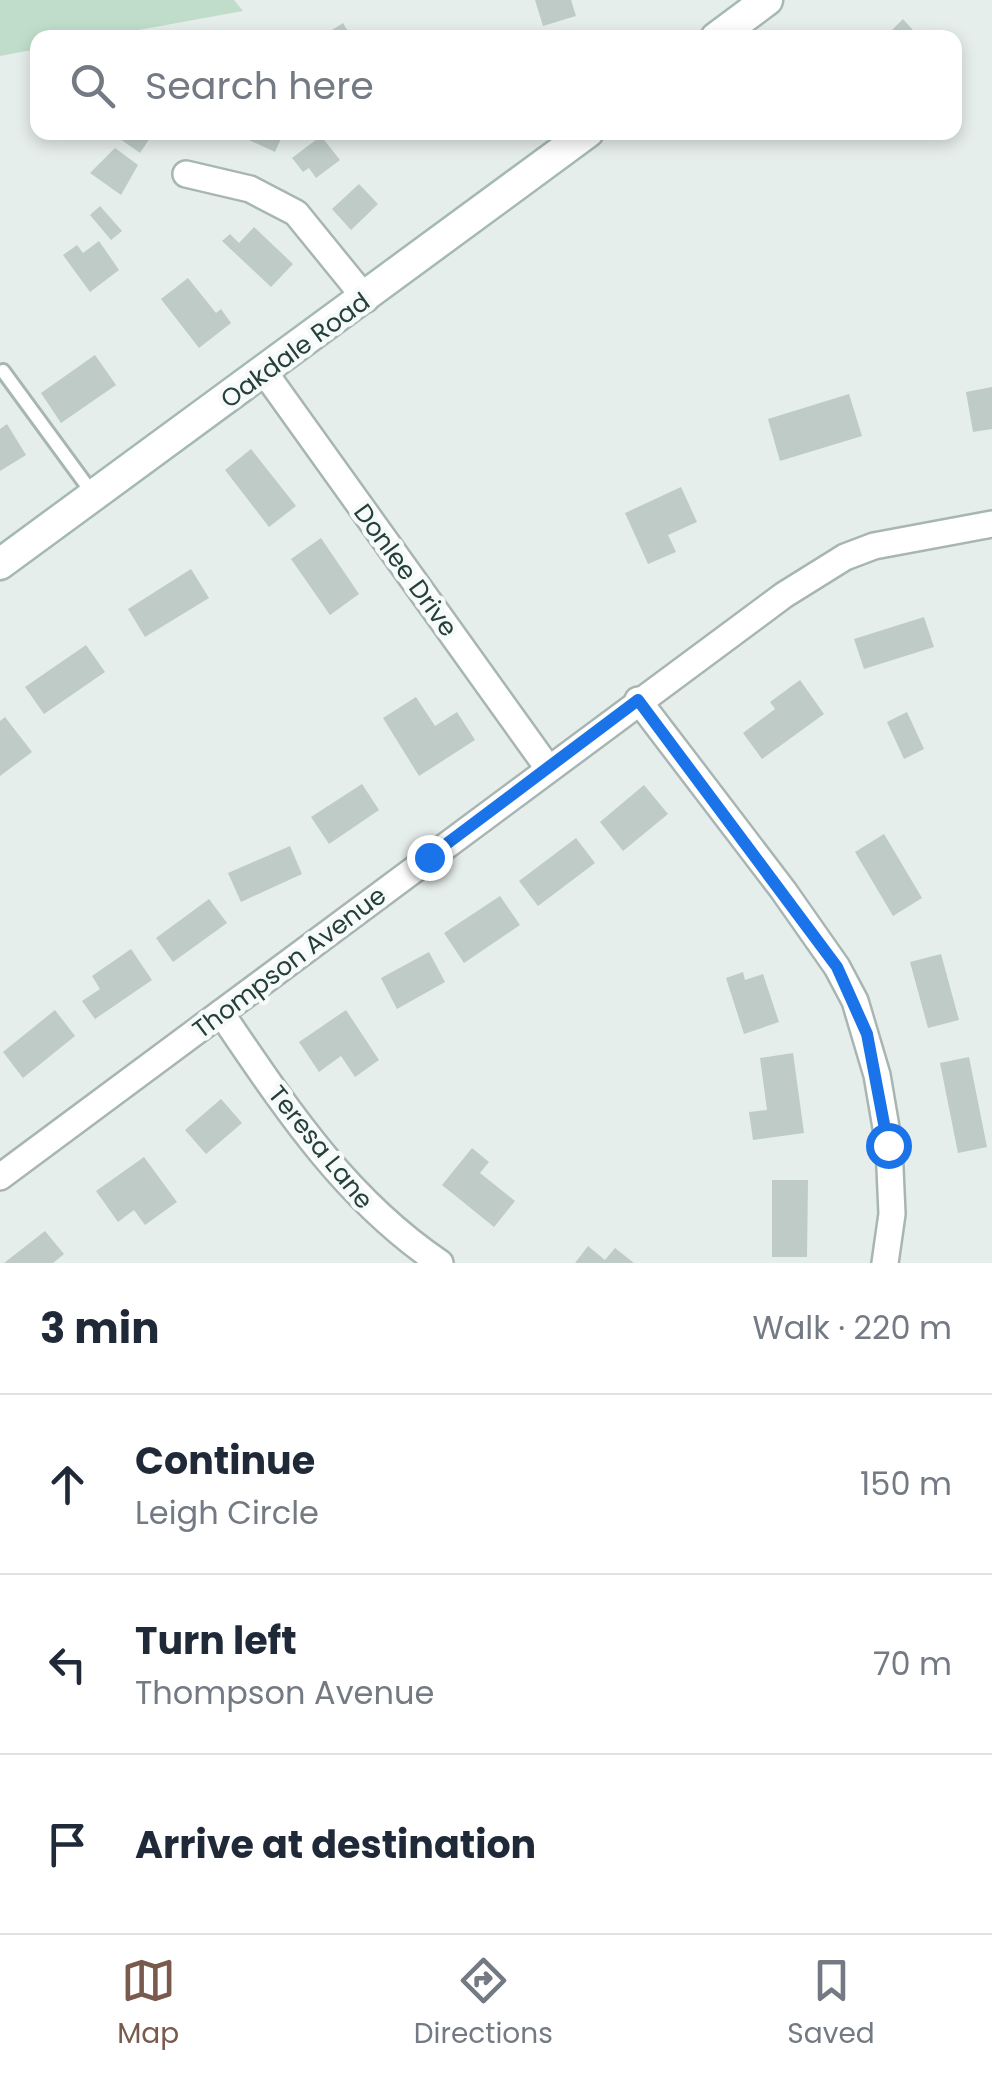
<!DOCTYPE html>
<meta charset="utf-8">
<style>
:root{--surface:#fff;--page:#f6f6f7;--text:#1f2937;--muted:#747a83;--line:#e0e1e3;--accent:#7a5a4d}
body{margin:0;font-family:Poppins,sans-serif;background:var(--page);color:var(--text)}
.stop{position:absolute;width:30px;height:30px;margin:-22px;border:8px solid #1a73e8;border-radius:50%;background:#fff}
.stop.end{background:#1a73e8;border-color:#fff;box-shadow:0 2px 10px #0008}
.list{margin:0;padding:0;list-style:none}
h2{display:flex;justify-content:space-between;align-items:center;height:130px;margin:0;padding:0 40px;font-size:42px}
h2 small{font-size:32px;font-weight:400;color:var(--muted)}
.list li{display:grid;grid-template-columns:65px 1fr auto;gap:30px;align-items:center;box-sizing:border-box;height:180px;padding:0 40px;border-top:2px solid var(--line)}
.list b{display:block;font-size:38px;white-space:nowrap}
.list p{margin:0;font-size:32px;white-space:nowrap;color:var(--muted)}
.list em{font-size:32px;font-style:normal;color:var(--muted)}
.icon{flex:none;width:55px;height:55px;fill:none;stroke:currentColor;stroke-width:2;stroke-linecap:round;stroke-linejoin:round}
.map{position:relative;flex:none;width:992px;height:1263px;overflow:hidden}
.search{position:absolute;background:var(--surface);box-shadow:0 5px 15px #0003;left:30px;right:30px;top:30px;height:110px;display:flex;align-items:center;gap:25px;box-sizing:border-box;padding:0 35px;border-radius:20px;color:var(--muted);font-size:38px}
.sheet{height:670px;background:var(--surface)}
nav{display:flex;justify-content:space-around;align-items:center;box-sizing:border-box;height:140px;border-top:2px solid var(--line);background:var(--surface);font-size:28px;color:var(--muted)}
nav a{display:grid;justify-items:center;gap:5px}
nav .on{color:var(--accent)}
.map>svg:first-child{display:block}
</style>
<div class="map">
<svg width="992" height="1263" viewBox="0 0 992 1263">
<rect width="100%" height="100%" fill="#e6eeeb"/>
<path fill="#c0ddcb" d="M0,0H234L243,11L100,37L38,38L37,49L0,56Z"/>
<g fill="#becbc7">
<path d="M535,0H571L576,16L543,26Z"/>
<path d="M903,19L920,38H884Z"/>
<path d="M343,23L352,38H319Z"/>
<path d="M110,132H154L140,153Z"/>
<path d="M253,132H284L275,152L249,140Z"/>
<path d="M321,136L340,160L316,178L309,168L303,172L292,158Z"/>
<path d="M115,148L138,165L121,195L90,173Z"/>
<path d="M359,184L378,204L351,230L332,209Z"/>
<path d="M100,206L122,231L111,240L90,215Z"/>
<path d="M254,227L293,264L271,287L222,241L230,234L239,243Z"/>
<path d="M99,241L119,270L90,292L63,255L77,245L83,253Z"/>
<path d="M188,278L216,313L221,309L231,323L199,348L161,299Z"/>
<path d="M95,355L116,385L61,423L41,393Z"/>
<path d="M992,387V429L973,432L966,392Z"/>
<path d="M849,394L862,436L780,461L768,419Z"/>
<path d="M7,424L26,455L0,471V429Z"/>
<path d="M251,449L296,506L269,527L225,470Z"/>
<path d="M681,487L697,522L668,535L676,552L648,564L625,513Z"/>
<path d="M321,538L359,594L330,615L291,559Z"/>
<path d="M191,569L209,598L145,637L128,609Z"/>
<path d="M924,617L934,647L864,669L854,639Z"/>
<path d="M86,645L105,672L44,714L25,687Z"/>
<path d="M800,680L824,714L762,759L743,733L775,709L770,702Z"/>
<path d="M416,697L435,726L457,712L475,740L419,776L383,718Z"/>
<path d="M907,712L924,749L904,759L887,722Z"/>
<path d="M5,717L32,752L0,776V721Z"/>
<path d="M362,784L379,810L329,844L311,817Z"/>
<path d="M644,785L668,814L623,851L600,822Z"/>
<path d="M884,834L922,898L893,916L855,852Z"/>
<path d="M576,838L595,863L538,906L519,881Z"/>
<path d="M290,846L302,874L241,902L228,873Z"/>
<path d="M500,896L520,925L464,963L444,933Z"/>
<path d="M209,899L227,923L173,962L156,938Z"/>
<path d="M131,949L152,980L95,1019L82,1001L100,989L92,976Z"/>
<path d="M429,952L445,982L397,1009L381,978Z"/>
<path d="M941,954L959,1020L928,1028L910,962Z"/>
<path d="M743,972L745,980L763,974L779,1022L744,1034L726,978Z"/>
<path d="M55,1010L75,1036L23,1078L3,1052Z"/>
<path d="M346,1010L379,1060L355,1077L341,1056L319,1072L299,1042Z"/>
<path d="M793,1053L804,1133L753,1140L749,1112L767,1110L760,1058Z"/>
<path d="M969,1057L987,1147L958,1153L940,1063Z"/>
<path d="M221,1099L242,1123L206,1154L185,1130Z"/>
<path d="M472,1148L489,1162L480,1173L515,1201L494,1227L442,1185Z"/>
<path d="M144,1157L177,1202L145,1225L134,1210L118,1222L96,1191Z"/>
<path d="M772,1180H808L807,1257H772Z"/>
<path d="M45,1231L64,1254L53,1263H4Z"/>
<path d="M588,1246L605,1260L615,1248L634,1263H575Z"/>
</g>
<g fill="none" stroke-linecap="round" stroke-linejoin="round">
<g stroke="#a8b6b3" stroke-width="18">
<path id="lane" d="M3,371L93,494"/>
</g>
<g stroke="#a8b6b3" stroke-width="30">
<g id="street">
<path d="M186,174L250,189L296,213L366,299"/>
<path d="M265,373L548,768"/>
<path d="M638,700L783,890L837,967L855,1001L877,1075L889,1145L892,1214L885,1263"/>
<path d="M221,1013C285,1107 344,1198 440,1263"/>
<path d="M0,1177L784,595L845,557L874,546L992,524"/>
</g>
</g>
<g stroke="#a5b9b4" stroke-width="35">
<g id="secondary">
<path d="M716,38L767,0"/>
<path d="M0,564L588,132"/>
</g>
</g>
<use href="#lane" stroke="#fff" stroke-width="12"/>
<use href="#street" stroke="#fff" stroke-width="25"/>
<use href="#secondary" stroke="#fff" stroke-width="30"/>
</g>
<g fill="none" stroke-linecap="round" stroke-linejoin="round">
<path stroke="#1a73e8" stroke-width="12" d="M429,857L638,700L837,967L867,1034L888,1145"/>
</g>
<g text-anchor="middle" stroke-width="9" stroke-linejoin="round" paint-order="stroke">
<g font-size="25" fill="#253f3b" stroke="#f6faf9">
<text transform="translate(295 350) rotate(-36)" y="9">Oakdale Road</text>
<text transform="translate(406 570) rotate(54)" y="9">Donlee Drive</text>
<text transform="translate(289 962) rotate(-37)" y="9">Thompson Avenue</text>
<text transform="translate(321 1147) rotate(51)" y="9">Teresa Lane</text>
</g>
</g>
</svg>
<div class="stop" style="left:888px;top:1145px"></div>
<div class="stop end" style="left:429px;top:857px"></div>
<div class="search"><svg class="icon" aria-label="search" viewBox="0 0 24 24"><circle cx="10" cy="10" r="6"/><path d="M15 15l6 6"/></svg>Search here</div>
</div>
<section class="sheet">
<h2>3 min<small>Walk · 220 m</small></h2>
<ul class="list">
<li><svg class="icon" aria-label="ahead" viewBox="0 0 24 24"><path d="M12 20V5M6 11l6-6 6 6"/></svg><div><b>Continue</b><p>Leigh Circle</p></div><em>150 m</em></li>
<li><svg class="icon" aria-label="left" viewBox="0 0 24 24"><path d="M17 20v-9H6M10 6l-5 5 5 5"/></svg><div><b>Turn left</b><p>Thompson Avenue</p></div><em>70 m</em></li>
<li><svg class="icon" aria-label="arrive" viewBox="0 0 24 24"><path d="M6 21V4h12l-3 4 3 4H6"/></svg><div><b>Arrive at destination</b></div></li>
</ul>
</section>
<nav>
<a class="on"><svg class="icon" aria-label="map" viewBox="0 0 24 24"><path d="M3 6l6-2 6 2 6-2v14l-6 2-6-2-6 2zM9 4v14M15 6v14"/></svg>Map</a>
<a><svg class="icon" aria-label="directions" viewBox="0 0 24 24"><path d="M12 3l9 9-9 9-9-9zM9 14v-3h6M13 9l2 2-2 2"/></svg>Directions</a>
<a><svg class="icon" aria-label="saved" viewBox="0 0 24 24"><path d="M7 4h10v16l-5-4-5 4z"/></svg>Saved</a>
</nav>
